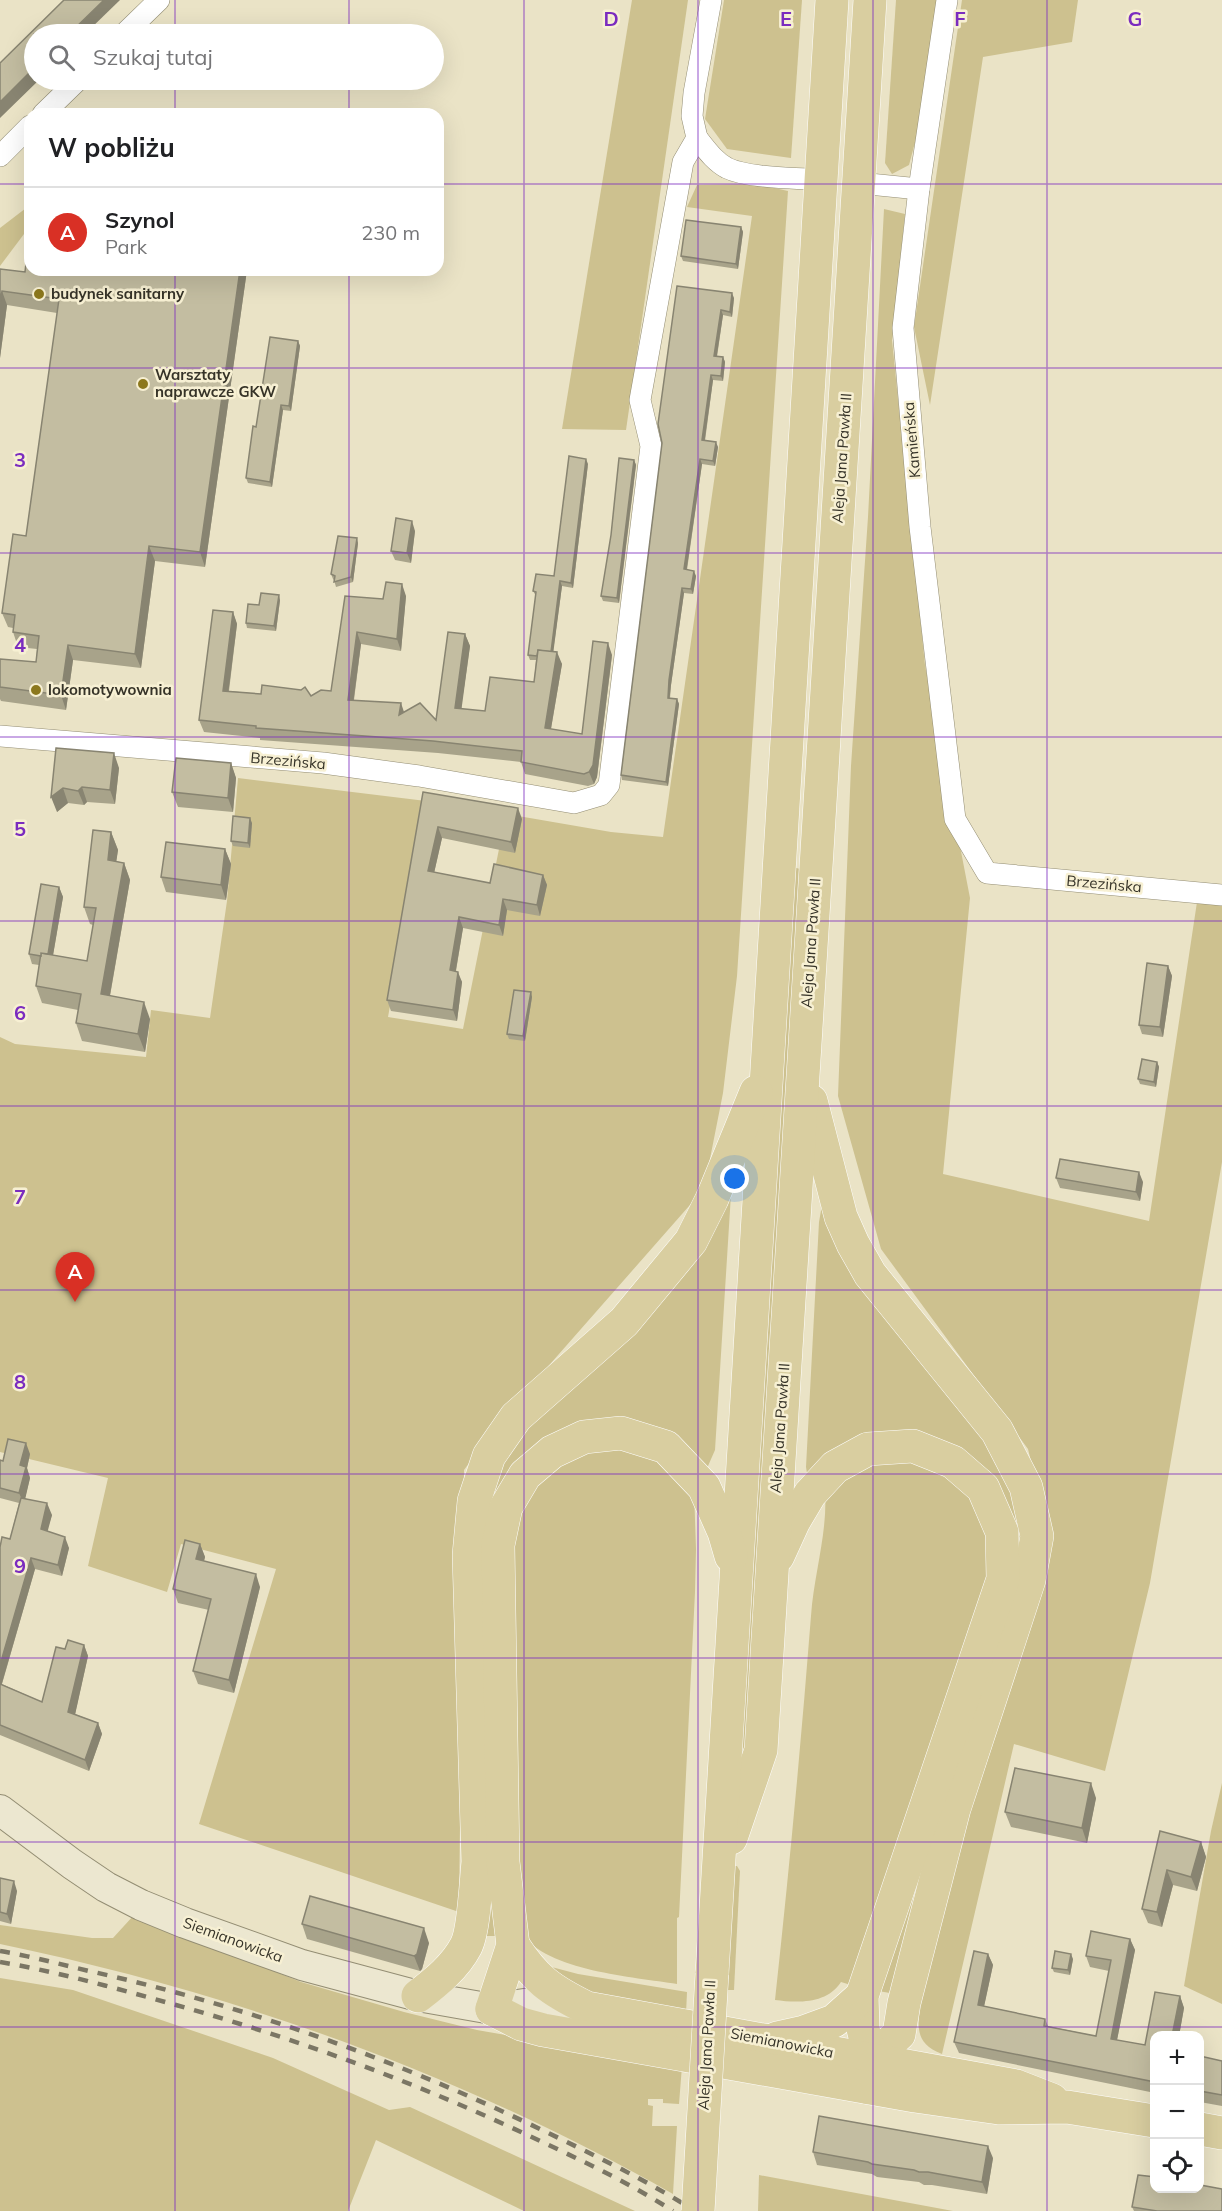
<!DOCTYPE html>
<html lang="pl">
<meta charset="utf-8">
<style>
:root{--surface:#fff;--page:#f2f2f2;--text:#202124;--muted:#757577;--line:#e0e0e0;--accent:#d93025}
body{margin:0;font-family:Mulish,sans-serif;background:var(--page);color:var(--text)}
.controls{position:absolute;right:18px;bottom:18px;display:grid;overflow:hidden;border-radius:12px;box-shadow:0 6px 24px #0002}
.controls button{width:54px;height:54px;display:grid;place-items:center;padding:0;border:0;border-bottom:2px solid var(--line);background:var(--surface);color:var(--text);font:30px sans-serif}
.you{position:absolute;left:735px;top:1179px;width:21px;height:21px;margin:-15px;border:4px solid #fff;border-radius:50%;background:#1a73e8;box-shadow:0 0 0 9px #1a73e833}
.badge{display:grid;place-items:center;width:39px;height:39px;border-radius:50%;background:var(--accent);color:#fff;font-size:20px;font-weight:700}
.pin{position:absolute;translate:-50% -50px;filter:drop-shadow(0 2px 3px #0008)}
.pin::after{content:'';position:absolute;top:32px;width:21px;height:18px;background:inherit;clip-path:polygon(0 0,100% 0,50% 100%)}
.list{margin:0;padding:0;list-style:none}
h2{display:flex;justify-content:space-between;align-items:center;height:78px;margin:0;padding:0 24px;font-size:26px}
h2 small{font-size:20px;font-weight:400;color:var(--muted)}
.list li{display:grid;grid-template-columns:39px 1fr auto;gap:18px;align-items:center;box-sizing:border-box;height:90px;padding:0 24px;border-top:2px solid var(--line)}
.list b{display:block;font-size:22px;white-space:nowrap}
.list p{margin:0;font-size:20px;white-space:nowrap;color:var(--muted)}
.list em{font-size:20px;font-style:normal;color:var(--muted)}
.icon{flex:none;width:33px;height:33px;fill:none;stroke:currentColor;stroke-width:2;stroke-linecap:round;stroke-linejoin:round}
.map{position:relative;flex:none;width:1222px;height:2211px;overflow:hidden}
.search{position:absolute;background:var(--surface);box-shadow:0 6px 24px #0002;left:24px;top:24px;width:420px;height:66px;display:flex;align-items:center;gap:15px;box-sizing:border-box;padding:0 21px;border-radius:33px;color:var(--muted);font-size:22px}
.panel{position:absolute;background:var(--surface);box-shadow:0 6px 24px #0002;left:24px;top:108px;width:420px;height:168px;border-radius:18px}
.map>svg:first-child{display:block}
</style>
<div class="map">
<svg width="1222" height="2211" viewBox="0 0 1222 2211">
<rect width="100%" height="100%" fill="#eae3c6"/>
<g fill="#cdc18f">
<path d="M632,0H688L626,430L562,429Z"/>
<path d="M724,0H802L791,158L727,149L705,119Z"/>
<path d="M896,0H940L926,101L909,165L892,174L885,163Z"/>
<path d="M962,0H1078L1072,42L983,57L930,405L914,327Z"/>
<path d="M757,184L788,191L737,976L723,1093L704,1189L501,1420L464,1470L459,1912L199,1824L276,1569L181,1544L167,1592L88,1566L108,1478L0,1452V1037L15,1044L146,1057L151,1010L210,1018L227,901L238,778L426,801L388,1017L463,1029L506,814L611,832L663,837L752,216L687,207L697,185Z"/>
<path d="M30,205V226L0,266V228Z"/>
<path d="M884,209L905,214L892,340L925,665L970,898L943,1174L1149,1221L1197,902L1222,905V1162L1150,1583L1105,1771L1014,1744L942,2054C913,2043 918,2025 921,1999L975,1789L1051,1542L1028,1449L881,1249L838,1096L851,766L868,517Z"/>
<path d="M793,867L800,869L746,1775H736Z"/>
<path d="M731,1194L715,1450L708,1466L706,1467L670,1436L517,1465L498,1936H481L480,1581L496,1475L518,1437Z"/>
<path d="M822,1205L1000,1459L1024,1527L896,1994L878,1991L1013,1559L931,1444L808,1480L806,1467L819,1222Z"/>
<path d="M584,1448L645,1449L694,1490L696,1549L695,1592L679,1917L677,1918V1984C634,1977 547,1971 521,1933L507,1575L525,1491Z"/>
<path d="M914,1454C927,1461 944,1467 955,1477C992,1509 990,1543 989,1588L854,1986L841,1982C827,2004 798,2003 775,2000C789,1872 801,1744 811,1616C814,1573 828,1532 825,1490L844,1470Z"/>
<path d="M1222,1783V2004L1184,1986L1211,1831Z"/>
<path d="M734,1866H737L740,1871L734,1990H723Z"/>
<path d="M134,1915L301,1982L404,2012L477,2030L682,2066L679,2104L663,2103V2099H648V2105L653,2106L652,2126H677L673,2194C463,2075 236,1993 0,1944V1925L92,1938H113Z"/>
<path d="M544,1965L578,1974L687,1992L686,2014L593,1996Z"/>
<path d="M0,1978L73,1990L273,2058L389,2110L410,2107L635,2211H524L376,2140L348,2211H0Z"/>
<path d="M759,2175L953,2211H758Z"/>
</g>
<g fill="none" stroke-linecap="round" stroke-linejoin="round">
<g stroke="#938d73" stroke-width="22">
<g id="minor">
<path d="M947,0L919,189L903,328L920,527L955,819L987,873L1222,895"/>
<path d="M124,34L159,0"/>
<path d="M43,114L78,80"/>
<path d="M697,138C706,149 714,161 727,168C747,178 797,178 821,180"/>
<path d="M0,156L30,126"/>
<path d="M859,183L919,189"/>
<path d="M0,736L323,763L419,776L574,803L601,795L609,785L651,446L640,400L683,162L697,138L692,116L694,93L711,0"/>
</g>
</g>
<g stroke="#938d73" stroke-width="32">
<path id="secondary" d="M0,1810L72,1864L106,1887L141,1905L185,1923L302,1965L418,1996L492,2009L531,2003L587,2008"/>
</g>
<g stroke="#fff" stroke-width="34">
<g id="primary">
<path d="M811,1101L841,1217L853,1244L870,1274L997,1431L1026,1487L1037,1536L1029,1580L954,1809L904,2003L899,2034L871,2060"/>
<path d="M778,1556L794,1521L810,1494L835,1467L868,1449L913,1446L953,1462L983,1488L1002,1532L1003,1579L862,1996L863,2029L871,2060L866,2087"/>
<path d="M731,1838L761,1750L870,0"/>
<path d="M513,1945C535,1979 550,1990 587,2008L1016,2086L1052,2100"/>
<path d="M712,1974L832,0"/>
<path d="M418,1996C436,1982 455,1967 466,1946C474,1931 476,1881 478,1862L469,1555L474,1501L489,1456L516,1417L624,1322L691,1241L712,1199L756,1092"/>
<path d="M492,2009L513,1945L503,1862L498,1545L506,1507L525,1475L552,1452L584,1437L621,1433L666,1447L704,1487L724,1532L731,1556"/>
<path d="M492,2009L521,2024L543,2030L915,2096L999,2108L1067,2107L1154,2121"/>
<path d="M777,2038L804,2032L834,2021L862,1996"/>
<path d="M1200,2129L1222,2133"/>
</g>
</g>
<use href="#minor" stroke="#fff" stroke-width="21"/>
<use href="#secondary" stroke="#ece7d0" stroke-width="30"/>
<use href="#primary" stroke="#d9cea0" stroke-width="33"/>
<g stroke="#7b7664" stroke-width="4.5" stroke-dasharray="10 10" stroke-linecap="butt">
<path d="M0,1951C30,1956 59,1964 89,1971C246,2006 397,2060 542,2130C594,2155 646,2180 695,2211"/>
<path d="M0,1962C59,1972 118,1989 176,2005C294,2038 409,2080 521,2132C572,2156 625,2180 673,2211"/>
</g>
<g stroke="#fff" stroke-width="34" stroke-linecap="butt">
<path id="primary-bridge" d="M698,2211L712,1974"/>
</g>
<use href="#primary-bridge" stroke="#d9cea0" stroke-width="33"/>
</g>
<g fill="#a8a38a">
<path d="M741,227L743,232L738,269L683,261L681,256Z"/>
<path d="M0,269L25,272L30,270H247L205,567L155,561L141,668L73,660L66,710L1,701L0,699V659L36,662L37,649L18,647L13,632V628L8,627L2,613L26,536L57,313L7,305L0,358Z"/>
<path d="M677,286L734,298L732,317L723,315L717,357H723L725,362L723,381L713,380L705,441L718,447L715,466L702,464L687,570L696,576L693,594L684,593L671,685L670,699H677L679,704L668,786L622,780L621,775L662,443Z"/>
<path d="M298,341L300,346L291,411L283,410L272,487L248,483L246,478L256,427Z"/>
<path d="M634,460L636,465L619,603L603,601L601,596Z"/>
<path d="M588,464L573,588L562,586L553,652L562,664L551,729L582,734L612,655L597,777L594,784L588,786L525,774L521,762L438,753L260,740V738L204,732L199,720L233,612L237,624L229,691L261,694L311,696L331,691L345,596L383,599L406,596L401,651L361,644L354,700L436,720L465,634L470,646L461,709L485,711L534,682L536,660H530L528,655L536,596L533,591L554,576Z"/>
<path d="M415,531L411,563L395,560L391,551Z"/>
<path d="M358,543L353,582L336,587L334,580L333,579L331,574Z"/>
<path d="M280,600L276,631L247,628L246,623L259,605Z"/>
<path d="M56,748L119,768L115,804L87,802L84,805L68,803L57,812Z"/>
<path d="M231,763L236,778L233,812L178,807L172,792Z"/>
<path d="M423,792L522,819L515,853L442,838L434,873L490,883L543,875L547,885L540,916L507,910L503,936L463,928L456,971L462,982L457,1021L391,1011L387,1000Z"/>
<path d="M252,823L250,848L233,846L231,841Z"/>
<path d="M111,832L118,850L116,861L124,863L130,880L110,996L150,1019L145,1052L82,1041L76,1023L78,1010L42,1003L36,986L39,965L32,964L29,954L59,887L63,897L53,955L87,961L93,925L90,924L84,907Z"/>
<path d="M225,849L231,864L226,900L166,892L161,877Z"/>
<path d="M1168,966L1172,976L1163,1037L1142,1034L1139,1025Z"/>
<path d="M532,997L525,1041L509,1039L507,1034Z"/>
<path d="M1157,1062L1159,1067L1156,1087L1140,1084L1138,1079Z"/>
<path d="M1056,1178L1143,1182L1140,1201L1060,1188Z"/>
<path d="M30,1454L27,1468L30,1478L25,1498L52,1515L47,1531L69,1548L62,1576L35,1569L2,1684L42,1702L65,1649L84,1645L88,1656L75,1714L98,1723L102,1734L89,1771L0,1735V1547L10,1539L19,1503L0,1498V1460L3,1461Z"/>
<path d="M200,1544L205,1557L204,1561L260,1587L234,1693L198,1684L193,1671L209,1610L178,1603L173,1589Z"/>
<path d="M1096,1798L1087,1843L1011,1827L1005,1812Z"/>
<path d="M1160,1831L1201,1842L1206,1857L1197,1891L1173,1885L1162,1927L1148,1923L1142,1909Z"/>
<path d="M0,1878L17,1891L11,1924L0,1921Z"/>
<path d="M302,1924L429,1943L422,1969L420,1971L307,1939Z"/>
<path d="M1130,1939L1135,1950L1117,2040L1145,2045L1180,1996L1184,2008L1179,2036H1155V2093L959,2053L954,2042L988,1954L993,1965L984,2006L1045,2019L1048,2026L1096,2036L1109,1971L1090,1967L1086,1956Z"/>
<path d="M1073,1959L1070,1975L1054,1972L1052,1968Z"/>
<path d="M1200,2056L1222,2061V2106L1200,2102Z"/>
<path d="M813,2152L993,2158L987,2194L932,2185H924L919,2182L877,2177L872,2174L817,2165Z"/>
<path d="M1132,2207L1222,2211H1134Z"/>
</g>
<g fill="#888471">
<path d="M104,0H120L85,34H69Z"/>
<path d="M34,68V80H39L0,118V102Z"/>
<path d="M741,227L743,232L738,269L736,264Z"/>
<path d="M240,270H247L205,567L200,552Z"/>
<path d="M2,291L7,305L0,358V303Z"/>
<path d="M732,293L734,298L732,317L730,312Z"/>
<path d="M721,310L723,315L716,361L714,356Z"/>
<path d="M298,341L300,346L291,411L289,406Z"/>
<path d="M723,357L725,362L723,381L721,376Z"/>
<path d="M711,375L713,380L704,445L702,440Z"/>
<path d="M281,405L283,410L272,487L270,482Z"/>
<path d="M716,442L718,447L715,466L713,461Z"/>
<path d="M586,459L588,464L573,588L571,583Z"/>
<path d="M700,459L702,464L686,574L684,569Z"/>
<path d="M634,460L636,465L619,603L617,598Z"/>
<path d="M412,521L415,531L411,563L407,553Z"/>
<path d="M357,538L358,543L353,582L351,577Z"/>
<path d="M149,546L155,561L141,668L135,654Z"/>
<path d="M694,571L696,576L693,594L691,589Z"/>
<path d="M560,581L562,586L552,662L550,657Z"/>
<path d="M402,584L406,596L401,651L397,639Z"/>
<path d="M682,588L684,593L671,685L669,703L668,698L669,680Z"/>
<path d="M279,595L280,600L276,631L274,626Z"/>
<path d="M233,612L237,624L227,703L223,691Z"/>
<path d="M357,632L361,644L352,712L348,700Z"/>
<path d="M465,634L470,646L460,720L455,708Z"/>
<path d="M608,643L612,655L597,777L594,784L589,772Z"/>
<path d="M68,645L73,660L66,710L61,695Z"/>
<path d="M557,652L562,664L549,740L545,728Z"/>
<path d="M677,699L679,704L668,786L666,782Z"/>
<path d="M401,703L405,715H399Z"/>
<path d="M114,753L119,768L115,804L110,790Z"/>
<path d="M231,763L236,778L233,812L228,798Z"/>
<path d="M82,787L87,802L84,805L78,791Z"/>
<path d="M63,788L68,803L57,812L51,797Z"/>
<path d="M518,808L522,819L515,853L511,842Z"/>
<path d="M250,818L252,823L250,848L248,843Z"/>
<path d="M438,827L442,838L432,882L428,871Z"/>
<path d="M111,832L118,850L114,878L108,860Z"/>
<path d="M225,849L231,864L226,900L221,885Z"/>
<path d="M124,863L130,880L107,1012L101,994Z"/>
<path d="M543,875L547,885L540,916L537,905Z"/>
<path d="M59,887L63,897L51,967L47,957Z"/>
<path d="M503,899L507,910L503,936L499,925Z"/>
<path d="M459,917L463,928L454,981L450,970Z"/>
<path d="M1168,966L1172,976L1163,1037L1160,1027Z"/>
<path d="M458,972L462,982L457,1021L453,1010Z"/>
<path d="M531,992L532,997L525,1041L523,1036Z"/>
<path d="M144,1002L150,1019L145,1052L138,1034Z"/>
<path d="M1157,1062L1159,1067L1156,1087L1154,1082Z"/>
<path d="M1139,1172L1143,1182L1140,1201L1136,1192Z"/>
<path d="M26,1443L30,1454L27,1468L30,1478L24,1504L19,1493L20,1465Z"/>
<path d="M47,1503L52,1515L45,1541L41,1529Z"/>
<path d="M65,1537L69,1548L62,1576L58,1565Z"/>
<path d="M200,1544L205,1557L201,1572L196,1559Z"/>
<path d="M31,1558L35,1569L0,1690V1665Z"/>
<path d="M256,1574L260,1587L234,1693L229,1680Z"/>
<path d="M84,1645L88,1656L73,1724L68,1712Z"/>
<path d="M98,1723L102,1734L89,1771L85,1760Z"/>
<path d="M1091,1783L1096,1798L1087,1843L1082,1828Z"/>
<path d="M1201,1842L1206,1857L1197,1891L1191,1877Z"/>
<path d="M1167,1870L1173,1885L1162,1927L1157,1912Z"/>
<path d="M14,1881L17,1891L11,1924L7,1914Z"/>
<path d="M424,1928L429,1943L422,1969L420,1971L414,1956Z"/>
<path d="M1130,1939L1135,1950L1115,2050L1111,2039Z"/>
<path d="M988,1954L993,1965L982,2016L978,2005Z"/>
<path d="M1071,1954L1073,1959L1070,1975L1068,1970Z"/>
<path d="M1180,1996L1184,2008L1179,2036H1172Z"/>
<path d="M988,2146L993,2158L987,2194L982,2182Z"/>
</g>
<g fill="#c3bda1" stroke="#888471" stroke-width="1.5">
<path d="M64,0H104L69,34H34V68L0,102V63Z"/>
<path d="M686,220L741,227L736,264L681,256Z"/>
<path d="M26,263H30V270H240L200,552L149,546L135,654L68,645L61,695L0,687V659L36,662L39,636L13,632L15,615L2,613L13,534L26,536L59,299L2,291L0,303V269L25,272Z"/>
<path d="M677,286L732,293L730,312L721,310L714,356L723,357L721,376L711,375L702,440L716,442L713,461L700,459L684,569L694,571L691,589L682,588L669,680L668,698L677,699L666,782L621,775L662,443L658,424Z"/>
<path d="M270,337L298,341L289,406L281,405L270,482L246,478L253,426L256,427Z"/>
<path d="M569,456L586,459L571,583L560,581L551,652L538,650L537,656L528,655L536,592L533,591L536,574L554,576Z"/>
<path d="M619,458L634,460L617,598L601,596L611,535Z"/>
<path d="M396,518L412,521L407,553L391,551Z"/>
<path d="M338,536L357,538L351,577L334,582L335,576L331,574Z"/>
<path d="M386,582L402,584L397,639L357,632L348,700L401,703L399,715L420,703L436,720L448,632L465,634L455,708L485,711L490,677L534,682L538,650L557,652L545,728L582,734L593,641L608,643L593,765L589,772L584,774L521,762L522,751L433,741L256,728V726L199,720L213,610L233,612L223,691L261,694L262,685L301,690L305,687L311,696L321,690L331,691L345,596L383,599Z"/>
<path d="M261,593L279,595L274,626L246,623L248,604L259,605Z"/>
<path d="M56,748L114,753L110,790L82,787L78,791L63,788L51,797Z"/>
<path d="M176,758L231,763L228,798L172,792Z"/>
<path d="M423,792L518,808L511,842L438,827L428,871L490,883L494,864L543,875L537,905L503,899L499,925L459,917L450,970L458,972L453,1010L387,1000Z"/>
<path d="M233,816L250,818L248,843L231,841Z"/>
<path d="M93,830L111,832L108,860L124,863L101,994L144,1002L138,1034L76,1023L81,994L36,986L41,953L87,961L96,908L84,907Z"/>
<path d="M166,842L225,849L221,885L161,877Z"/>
<path d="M41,884L59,887L48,954L41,953V956L29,954Z"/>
<path d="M1147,963L1168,966L1160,1027L1139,1025Z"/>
<path d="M514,990L531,992L523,1036L507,1034Z"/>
<path d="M1142,1059L1157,1062L1154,1082L1138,1079Z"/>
<path d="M1060,1159L1139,1172L1136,1192L1056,1178Z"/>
<path d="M8,1439L26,1443L20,1465L26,1467L19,1493L0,1488V1460L3,1461Z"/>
<path d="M21,1498L47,1503L41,1529L65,1537L58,1565L31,1558L0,1665V1547L2,1537L10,1539Z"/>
<path d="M185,1540L200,1544L196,1559L256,1574L229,1680L193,1671L211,1599L173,1589Z"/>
<path d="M68,1640L84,1645L68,1712L98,1723L85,1760L0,1725V1684L42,1702L56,1647L65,1649Z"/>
<path d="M1015,1768L1091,1783L1082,1828L1005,1812Z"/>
<path d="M1160,1831L1201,1842L1191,1877L1167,1870L1157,1912L1142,1909Z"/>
<path d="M0,1878L14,1881L7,1914L0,1912Z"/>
<path d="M310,1896L424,1928L417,1954L414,1956L302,1924Z"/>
<path d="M1091,1931L1130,1939L1111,2039L1145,2045L1155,1992L1180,1996L1172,2036H1155V2082L954,2042L974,1951L988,1954L978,2005L1045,2019L1044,2026L1096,2036L1111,1960L1086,1956Z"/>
<path d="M1055,1951L1071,1954L1068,1970L1052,1968Z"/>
<path d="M1200,2056L1222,2061V2095L1200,2091Z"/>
<path d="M819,2116L988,2146L982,2182L928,2172H919L914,2170L872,2164L868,2162L813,2152Z"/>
<path d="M1138,2175L1155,2177V2188H1200V2185L1222,2189V2211H1157L1132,2207Z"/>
</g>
<path fill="none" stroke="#7b2cbf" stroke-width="1.5" stroke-opacity="0.55" d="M175,0V34M349,0V34M524,0V2211M698,0V2211M873,0V2211M1047,0V2211M175,80V114M349,80V114M0,184H30M438,184H1222M175,270V2211M349,270V2211M0,368H1222M0,553H1222M0,737H1222M0,921H1222M0,1106H1222M0,1290H1222M0,1474H1222M0,1658H1222M0,1842H1222M0,2027H1222"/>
<g fill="#8c781d" stroke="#f7f0d3" stroke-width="2">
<circle cx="39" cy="294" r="6"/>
<circle cx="143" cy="384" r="6"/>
<circle cx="36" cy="690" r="6"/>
</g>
<g text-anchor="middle" stroke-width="5" stroke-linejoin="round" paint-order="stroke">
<g font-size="15" font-weight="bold" fill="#363328" stroke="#f7f0d3" text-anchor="start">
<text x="51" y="299">budynek sanitarny</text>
<text x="155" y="380">Warsztaty<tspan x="155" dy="17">naprawcze GKW</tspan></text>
<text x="48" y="695">lokomotywownia</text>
</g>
<g font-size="15" fill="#363328" stroke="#f7f0d3">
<text transform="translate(912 440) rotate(-95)" y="5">Kamieńska</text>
<text transform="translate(842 458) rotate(-86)" y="5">Aleja Jana Pawła II</text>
<text transform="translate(288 761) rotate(5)" y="5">Brzezińska</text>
<text transform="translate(1104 884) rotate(5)" y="5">Brzezińska</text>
<text transform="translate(811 943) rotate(-86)" y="5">Aleja Jana Pawła II</text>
<text transform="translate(780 1428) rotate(-86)" y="5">Aleja Jana Pawła II</text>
<text transform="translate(233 1940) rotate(20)" y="5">Siemianowicka</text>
<text transform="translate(782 2043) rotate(11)" y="5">Siemianowicka</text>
<text transform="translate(707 2045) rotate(-87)" y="5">Aleja Jana Pawła II</text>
</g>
</g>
<g font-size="20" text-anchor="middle" font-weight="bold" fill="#7b2cbf" stroke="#f7f0d3" stroke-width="5" stroke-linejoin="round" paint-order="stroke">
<text x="611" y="26">D</text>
<text x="786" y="26">E</text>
<text x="960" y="26">F</text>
<text x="1135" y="26">G</text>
<text x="20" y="467">3</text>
<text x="20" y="652">4</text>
<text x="20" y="836">5</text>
<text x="20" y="1020">6</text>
<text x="20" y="1204">7</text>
<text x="20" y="1389">8</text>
<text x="20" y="1573">9</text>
</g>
</svg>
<div class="controls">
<button>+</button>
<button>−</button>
<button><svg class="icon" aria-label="locate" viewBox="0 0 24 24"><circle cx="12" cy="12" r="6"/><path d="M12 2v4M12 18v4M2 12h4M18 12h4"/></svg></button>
</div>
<div class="you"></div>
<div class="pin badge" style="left:75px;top:1302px">A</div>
<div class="search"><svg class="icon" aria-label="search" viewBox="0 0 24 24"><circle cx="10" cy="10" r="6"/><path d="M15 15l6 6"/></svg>Szukaj tutaj</div>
<section class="panel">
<h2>W pobliżu<small></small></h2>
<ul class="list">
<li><span class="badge">A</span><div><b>Szynol</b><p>Park</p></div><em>230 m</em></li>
</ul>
</section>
</div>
